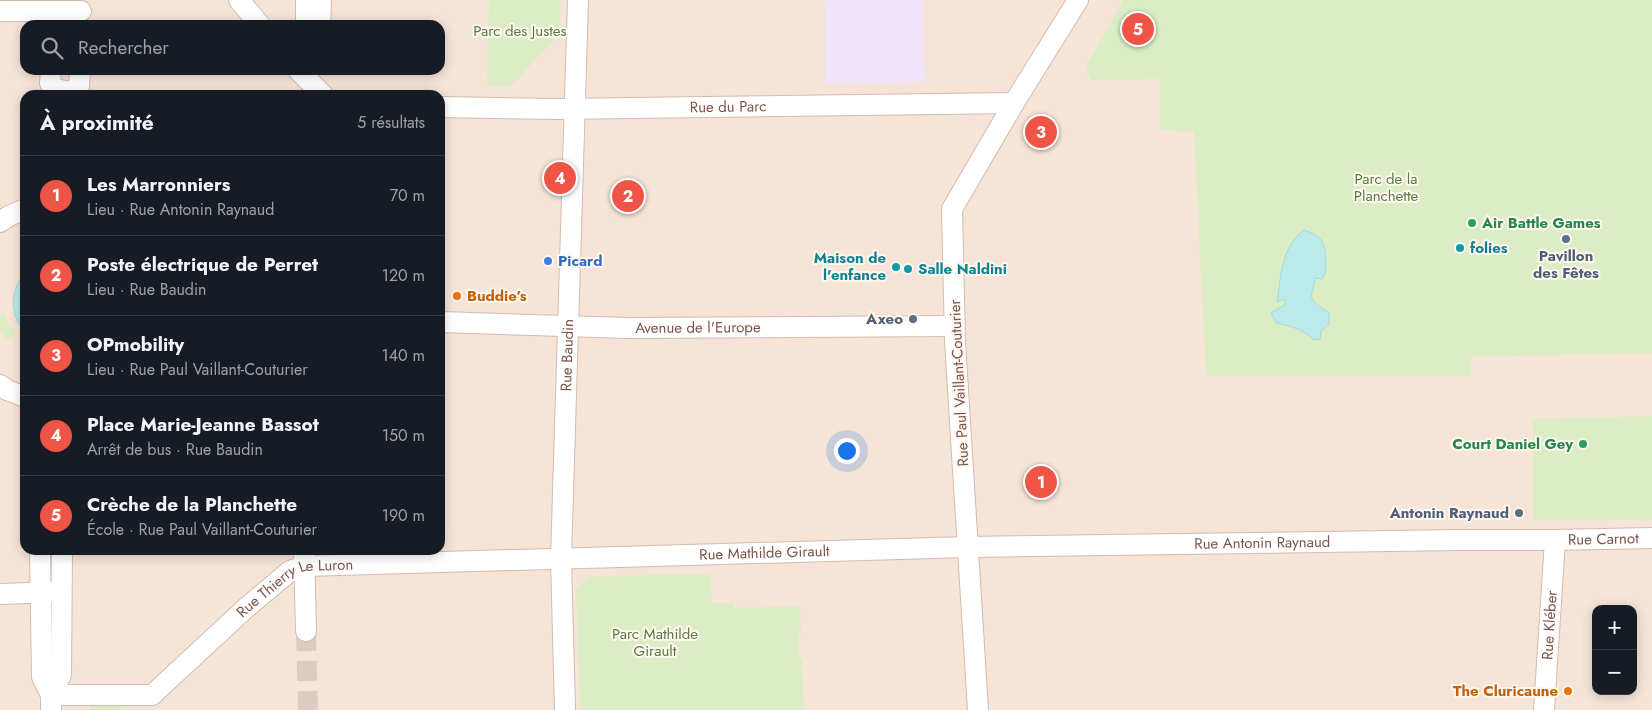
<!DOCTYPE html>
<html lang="fr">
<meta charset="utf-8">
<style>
:root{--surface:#171b24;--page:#20242c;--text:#f1f3f6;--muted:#9ea1a6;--line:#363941;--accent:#ef5547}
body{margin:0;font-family:Jost,sans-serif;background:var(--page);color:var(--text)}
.controls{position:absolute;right:15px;bottom:15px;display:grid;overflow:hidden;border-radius:10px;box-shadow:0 2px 12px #0003}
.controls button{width:45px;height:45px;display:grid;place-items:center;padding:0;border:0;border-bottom:1px solid var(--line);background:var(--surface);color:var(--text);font:25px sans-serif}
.you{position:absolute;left:846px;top:450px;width:18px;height:18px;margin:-12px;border:4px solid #fff;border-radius:50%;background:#1a73e8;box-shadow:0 0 0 8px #1a73e833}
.badge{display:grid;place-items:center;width:32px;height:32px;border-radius:50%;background:var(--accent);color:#fff;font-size:16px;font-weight:700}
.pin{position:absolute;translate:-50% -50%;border:2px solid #fff;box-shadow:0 1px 5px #0006}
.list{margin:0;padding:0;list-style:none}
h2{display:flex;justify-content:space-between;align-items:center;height:65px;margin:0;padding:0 20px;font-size:21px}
h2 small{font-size:16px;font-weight:400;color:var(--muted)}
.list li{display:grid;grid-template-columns:32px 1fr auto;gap:15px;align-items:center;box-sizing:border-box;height:80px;padding:0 20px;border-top:1px solid var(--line)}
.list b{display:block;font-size:19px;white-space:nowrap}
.list p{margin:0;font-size:16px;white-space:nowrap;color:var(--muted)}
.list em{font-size:16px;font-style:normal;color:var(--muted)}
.icon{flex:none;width:28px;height:28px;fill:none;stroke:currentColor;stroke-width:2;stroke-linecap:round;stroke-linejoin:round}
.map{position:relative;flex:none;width:1652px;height:710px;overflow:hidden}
.search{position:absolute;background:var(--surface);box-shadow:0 2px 12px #0003;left:20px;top:20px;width:425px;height:55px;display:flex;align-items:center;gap:12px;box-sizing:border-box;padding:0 18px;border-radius:15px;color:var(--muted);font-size:19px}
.panel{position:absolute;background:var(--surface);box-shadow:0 2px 12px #0003;left:20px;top:90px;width:425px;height:465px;border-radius:15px}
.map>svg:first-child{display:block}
</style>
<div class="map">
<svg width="1652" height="710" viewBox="0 0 1652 710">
<rect width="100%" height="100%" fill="#fef3e9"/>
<path fill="#f6e4d7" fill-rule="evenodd" d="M0,0H1652V710H0ZM25,25H440V70H25ZM25,95H440V550H25ZM1596,609H1633V691H1596Z"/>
<path fill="#f0e5fb" d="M825,0H923L925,82L826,84Z"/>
<g fill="#dcedc6">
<path d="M489,0H561L560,34L510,87L487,86Z"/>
<path d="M1123,0H1652V353L1471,357L1470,376H1206L1194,132L1160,130V79L1091,80L1085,68Z"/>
<path d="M4,313L7,322L15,334L8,341L0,330V314Z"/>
<path d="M1652,416V520H1533V419Z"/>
<path d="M710,573L712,603H733L734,608L800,606L801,634L798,635L799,659H802L804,710H580L576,589L588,577Z"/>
<rect x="89" y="701" width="35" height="9"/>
</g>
<g fill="#bbeaea" stroke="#a1dcdc">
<path d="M1304,230C1325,237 1325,244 1326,264C1326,271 1326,273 1322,279L1316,278C1308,301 1310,299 1329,313V324L1321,331L1320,340L1312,339C1304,329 1289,326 1276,323L1271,313L1286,304L1283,299L1277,302C1281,276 1281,247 1304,230Z"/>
<path d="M25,274V332C10,317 9,290 25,274Z"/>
</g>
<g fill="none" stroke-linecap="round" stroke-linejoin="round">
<path stroke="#ddcbc1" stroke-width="20" stroke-dasharray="20 10" stroke-linecap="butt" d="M306,631L308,710"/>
<g stroke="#d4bbb0" stroke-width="22">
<g id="minor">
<path d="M239,0L260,25"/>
<path d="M0,11H81"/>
<path d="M306,25V0"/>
<path d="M320,25L321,0"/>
<path d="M51,70L50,83L56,89L69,92L79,87L80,70"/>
<path d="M298,70L323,95"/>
<path id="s1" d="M440,107L558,109L1014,103"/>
<path d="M0,222L9,216L25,209"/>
<path id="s2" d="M440,322L628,328L954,326"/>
<path d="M0,385L7,390L25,397"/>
<path d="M40,550L42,677L51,695"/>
<path d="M304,550L306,631"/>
<path d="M0,594L55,592"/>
<path d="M51,695H152"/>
<path id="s3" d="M152,695L246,608L290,571L304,566L968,547L1458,540H1555L1652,538"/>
<path d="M51,710V695L61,675L62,550"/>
<path id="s4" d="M565,710L561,559L578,0"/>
<path d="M978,710L955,342L952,209L1014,103L1078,0"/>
<path id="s5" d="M1544,710L1555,540"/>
</g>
</g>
<use href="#minor" stroke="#fff" stroke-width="20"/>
</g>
<g fill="#2e9e5b" stroke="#fff8f1" stroke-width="2">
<circle cx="1472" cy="223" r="5"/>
<circle cx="1583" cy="444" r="5"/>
</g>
<g fill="#5c6f8a" stroke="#fff8f1" stroke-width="2">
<circle cx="1566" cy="239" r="5"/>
<circle cx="913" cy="319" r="5"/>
<circle cx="1519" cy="513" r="5"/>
</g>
<g fill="#0f9aa8" stroke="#fff8f1" stroke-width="2">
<circle cx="1460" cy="248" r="5"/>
<circle cx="896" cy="267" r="5"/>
<circle cx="908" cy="269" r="5"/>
</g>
<circle fill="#3f7fe0" stroke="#fff8f1" stroke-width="2" cx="548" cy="261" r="5"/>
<g fill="#e8710a" stroke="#fff8f1" stroke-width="2">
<circle cx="457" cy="296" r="5"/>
<circle cx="1568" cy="691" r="5"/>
</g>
<g text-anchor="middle" stroke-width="4" stroke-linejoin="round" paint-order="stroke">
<g font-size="15" fill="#597b3e" stroke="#fff8f1">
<text x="520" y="36">Parc des Justes</text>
<text x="1386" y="184">Parc de la<tspan x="1386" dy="17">Planchette</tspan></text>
<text x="655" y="639">Parc Mathilde<tspan x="655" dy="17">Girault</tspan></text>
</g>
<g font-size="15" fill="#7b544a" stroke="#fff8f1">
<text dy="5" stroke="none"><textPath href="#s1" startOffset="288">Rue du Parc</textPath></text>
<text dy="5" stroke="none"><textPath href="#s2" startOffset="258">Avenue de l'Europe</textPath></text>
<text dy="5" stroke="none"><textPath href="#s4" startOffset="355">Rue Baudin</textPath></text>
<text transform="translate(959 383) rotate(-93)" y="5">Rue Paul Vaillant-Couturier</text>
<text dy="5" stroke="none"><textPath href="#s3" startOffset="1500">Rue Carnot</textPath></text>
<text dy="5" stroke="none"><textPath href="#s3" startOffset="1159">Rue Antonin Raynaud</textPath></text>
<text dy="5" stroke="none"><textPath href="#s3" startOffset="661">Rue Mathilde Girault</textPath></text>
<text dy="5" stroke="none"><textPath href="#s3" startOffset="184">Rue Thierry Le Luron</textPath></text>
<text dy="5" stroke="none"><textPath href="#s5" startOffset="85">Rue Kléber</textPath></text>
</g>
<g font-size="15" font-weight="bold" fill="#27864d" stroke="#fff8f1" text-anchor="start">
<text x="1482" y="228">Air Battle Games</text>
<text x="1573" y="449" text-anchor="end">Court Daniel Gey</text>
</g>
<g font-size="15" font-weight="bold" fill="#0d838f" stroke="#fff8f1" text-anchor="start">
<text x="1470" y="253">folies</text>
<text x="886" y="263" text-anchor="end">Maison de<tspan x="886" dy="17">l'enfance</tspan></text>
<text x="918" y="274">Salle Naldini</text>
</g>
<g font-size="15" font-weight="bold" fill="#4e5e75" stroke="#fff8f1" text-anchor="end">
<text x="1566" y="261" text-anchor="middle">Pavillon<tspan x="1566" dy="17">des Fêtes</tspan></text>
<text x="903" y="324">Axeo</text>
<text x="1509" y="518">Antonin Raynaud</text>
</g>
<g font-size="15" font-weight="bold" fill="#366cbe" stroke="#fff8f1" text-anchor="start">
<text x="558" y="266">Picard</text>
</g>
<g font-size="15" font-weight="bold" fill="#c56008" stroke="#fff8f1" text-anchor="start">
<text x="467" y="301">Buddie’s</text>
<text x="1558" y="696" text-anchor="end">The Cluricaune</text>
</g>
</g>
</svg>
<div class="controls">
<button>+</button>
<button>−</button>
</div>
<div class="you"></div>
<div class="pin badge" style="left:1041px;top:482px">1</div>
<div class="pin badge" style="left:628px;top:196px">2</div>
<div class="pin badge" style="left:1041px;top:132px">3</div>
<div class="pin badge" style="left:560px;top:178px">4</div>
<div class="pin badge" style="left:1138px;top:29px">5</div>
<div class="search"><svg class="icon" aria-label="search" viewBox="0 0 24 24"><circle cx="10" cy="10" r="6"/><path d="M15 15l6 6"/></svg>Rechercher</div>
<section class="panel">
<h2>À proximité<small>5 résultats</small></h2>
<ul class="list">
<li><span class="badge">1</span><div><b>Les Marronniers</b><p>Lieu · Rue Antonin Raynaud</p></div><em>70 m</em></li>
<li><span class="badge">2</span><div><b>Poste électrique de Perret</b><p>Lieu · Rue Baudin</p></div><em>120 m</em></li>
<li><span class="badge">3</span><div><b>OPmobility</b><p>Lieu · Rue Paul Vaillant-Couturier</p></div><em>140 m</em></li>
<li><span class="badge">4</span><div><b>Place Marie-Jeanne Bassot</b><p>Arrêt de bus · Rue Baudin</p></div><em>150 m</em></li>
<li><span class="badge">5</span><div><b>Crèche de la Planchette</b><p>École · Rue Paul Vaillant-Couturier</p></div><em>190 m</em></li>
</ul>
</section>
</div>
